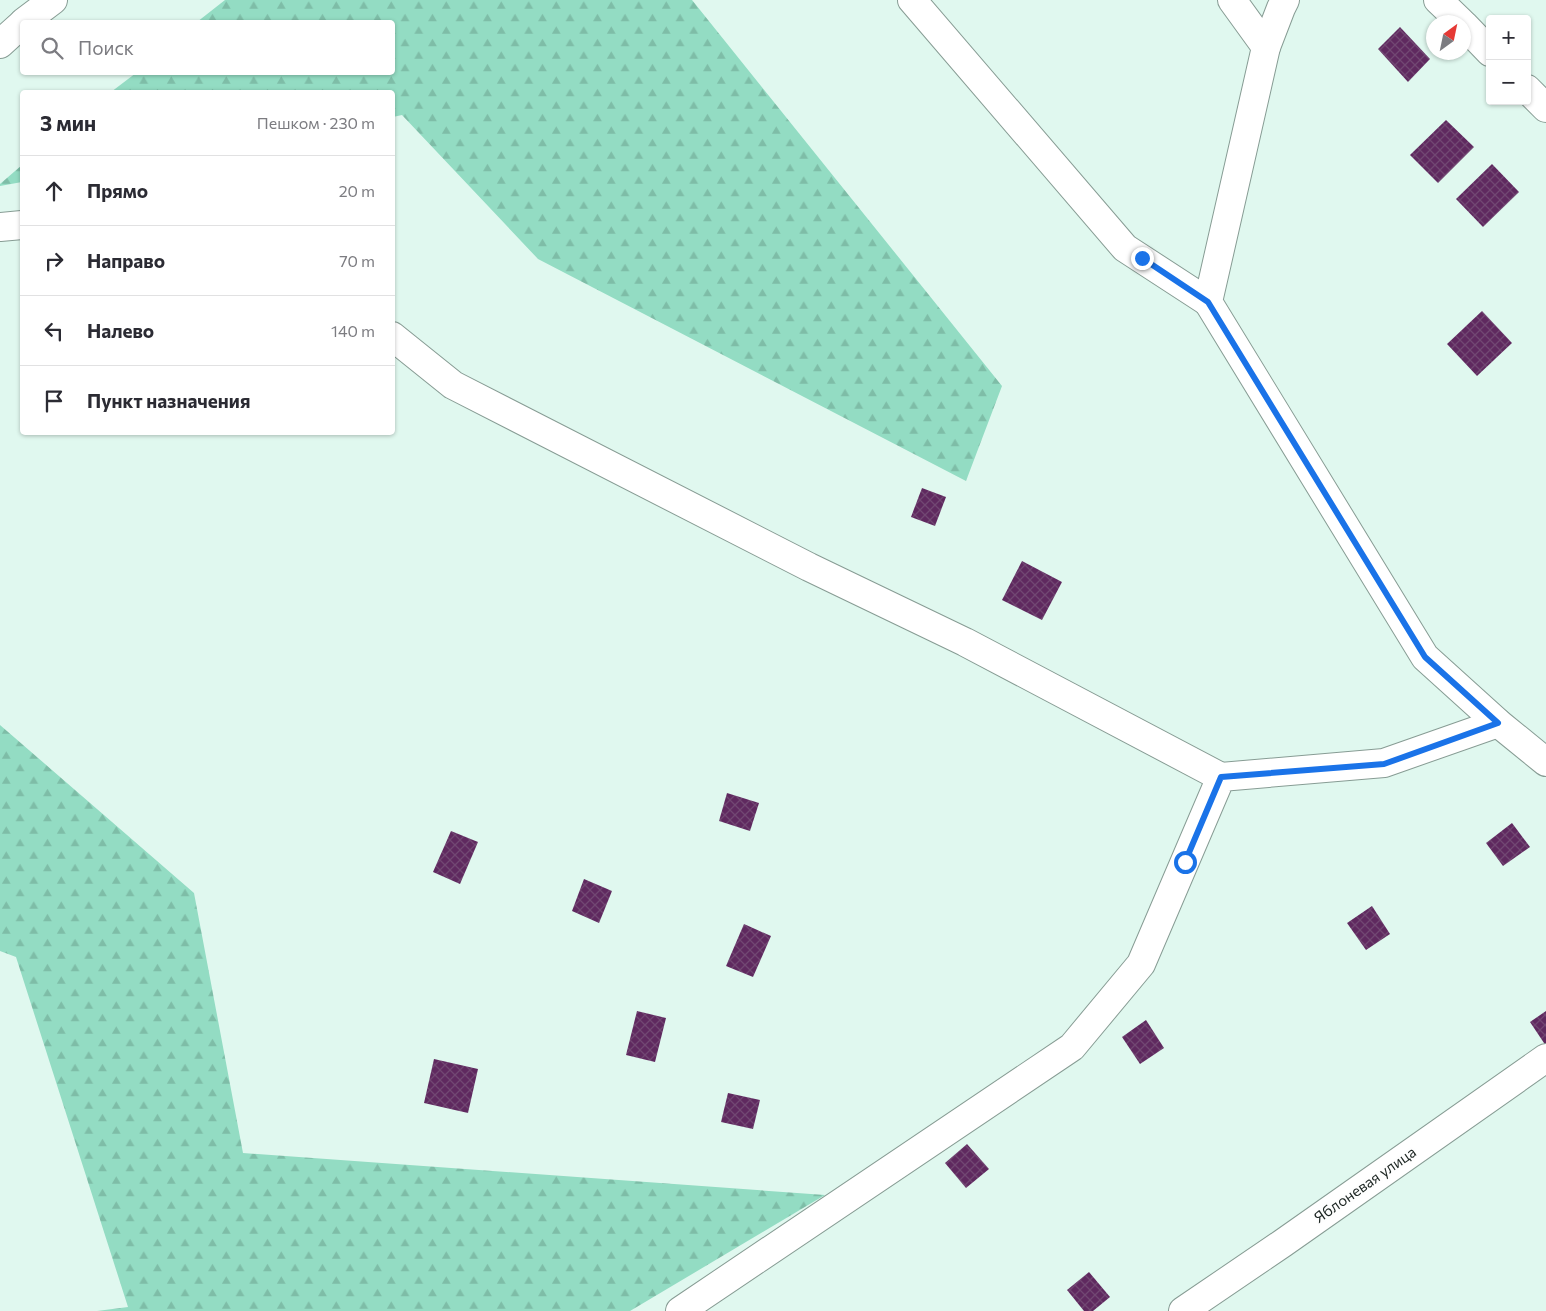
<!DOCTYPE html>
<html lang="ru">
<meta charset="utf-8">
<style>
:root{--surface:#fff;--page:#f2f2f3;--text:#2b2b33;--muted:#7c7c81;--line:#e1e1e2}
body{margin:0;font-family:Commissioner,sans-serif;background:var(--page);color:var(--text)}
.controls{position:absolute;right:15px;top:15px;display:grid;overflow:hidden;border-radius:5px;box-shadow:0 1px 4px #0004}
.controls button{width:45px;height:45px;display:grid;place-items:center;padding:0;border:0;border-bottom:1px solid var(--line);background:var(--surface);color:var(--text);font:25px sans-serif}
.compass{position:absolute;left:1426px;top:15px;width:45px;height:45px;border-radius:50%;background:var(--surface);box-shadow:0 1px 4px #0004;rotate:33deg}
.stop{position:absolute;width:15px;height:15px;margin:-11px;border:4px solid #1a73e8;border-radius:50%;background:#fff}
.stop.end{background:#1a73e8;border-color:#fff;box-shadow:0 1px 5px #0008}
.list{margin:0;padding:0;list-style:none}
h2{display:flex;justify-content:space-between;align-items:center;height:65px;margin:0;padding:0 20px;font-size:21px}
h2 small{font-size:16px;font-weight:400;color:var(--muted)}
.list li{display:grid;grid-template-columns:32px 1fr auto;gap:15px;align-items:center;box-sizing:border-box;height:70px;padding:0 20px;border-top:1px solid var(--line)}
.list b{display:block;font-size:19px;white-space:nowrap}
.list em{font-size:16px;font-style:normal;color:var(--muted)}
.icon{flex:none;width:28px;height:28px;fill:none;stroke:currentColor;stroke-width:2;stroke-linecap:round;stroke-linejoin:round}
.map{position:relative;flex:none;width:1546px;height:1311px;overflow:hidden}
.search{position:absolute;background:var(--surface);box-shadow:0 1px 4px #0004;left:20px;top:20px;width:375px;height:55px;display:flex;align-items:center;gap:12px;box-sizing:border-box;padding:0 18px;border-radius:5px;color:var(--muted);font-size:19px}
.panel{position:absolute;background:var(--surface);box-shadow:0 1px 4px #0004;left:20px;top:90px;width:375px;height:345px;border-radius:5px}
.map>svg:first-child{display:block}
</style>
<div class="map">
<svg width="1546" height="1311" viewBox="0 0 1546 1311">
<defs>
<pattern id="forest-firs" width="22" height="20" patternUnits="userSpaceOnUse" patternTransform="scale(1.25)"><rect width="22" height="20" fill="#93dcc3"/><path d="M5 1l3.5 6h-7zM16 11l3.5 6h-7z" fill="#7ebda7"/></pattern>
<pattern id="building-cross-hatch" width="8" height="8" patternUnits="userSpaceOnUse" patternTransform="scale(1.25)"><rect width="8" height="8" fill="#5f295f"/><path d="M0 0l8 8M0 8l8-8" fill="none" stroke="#714772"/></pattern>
</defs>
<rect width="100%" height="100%" fill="#e0f8ef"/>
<g fill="url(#forest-firs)">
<path d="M225,0H692L1002,386L966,481L538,259L402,115L393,117L392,92H111L136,73L392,72V22H197Z"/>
<path d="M22,165V182L0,186V184Z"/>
<path d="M0,725L194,893L243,1153L825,1195L630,1311H97L128,1307L16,957L0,951Z"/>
</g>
<g fill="url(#building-cross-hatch)">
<path d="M1400,27L1430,59L1408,82L1378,49Z"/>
<path d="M1446,120L1474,147L1438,183L1410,155Z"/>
<path d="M1492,164L1519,192L1483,227L1456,199Z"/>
<path d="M1482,311L1512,343L1477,376L1447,344Z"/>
<path d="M922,488L946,497L935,526L911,517Z"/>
<path d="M1022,561L1062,582L1042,620L1002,600Z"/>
<path d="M727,793L759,803L750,831L719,821Z"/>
<path d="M1512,823L1530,847L1503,866L1486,843Z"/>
<path d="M451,831L478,842L460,884L433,872Z"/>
<path d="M584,879L612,891L599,923L572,911Z"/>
<path d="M1372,906L1390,934L1366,950L1347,923Z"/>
<path d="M744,924L771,936L753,977L726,966Z"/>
<path d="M637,1011L666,1018L655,1062L626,1055Z"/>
<path d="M1546,1011V1046L1530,1022Z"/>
<path d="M1146,1020L1164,1048L1140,1064L1122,1037Z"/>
<path d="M434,1059L478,1069L468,1113L424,1103Z"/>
<path d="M728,1093L760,1100L753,1129L721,1122Z"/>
<path d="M967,1144L989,1169L966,1188L945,1163Z"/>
<path d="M1089,1272L1110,1297L1093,1311H1084L1067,1290Z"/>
</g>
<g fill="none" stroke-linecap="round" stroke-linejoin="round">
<g stroke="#879c94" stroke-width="30">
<g id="minor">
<path d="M912,0L1125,248L1208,302"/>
<path d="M1232,0L1266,47L1208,302L1425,657L1498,723L1546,762"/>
<path d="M1438,0L1461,22"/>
<path d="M24,22L53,0"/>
<path d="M1464,25L1490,52"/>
<path d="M0,44L22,24"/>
<path d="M1266,47L1281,8L1285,0"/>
<path d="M1527,89L1546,108"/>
<path d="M0,227L22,225"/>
<path d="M392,336L453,385L809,567L965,642L1221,777"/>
<path d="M680,1311L1072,1047L1141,964L1221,777L1384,763L1498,723"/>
<path d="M1183,1311L1283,1243L1546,1058"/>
</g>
</g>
<use href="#minor" stroke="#fff" stroke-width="28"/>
</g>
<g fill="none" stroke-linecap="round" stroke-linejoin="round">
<path stroke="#1a73e8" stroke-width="6" d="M1142,258L1208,302L1425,657L1498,723L1384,764L1221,777L1185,862"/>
</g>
<g text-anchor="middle" stroke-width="5" stroke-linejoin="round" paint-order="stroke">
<g font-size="15" fill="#1b2421" stroke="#fefefe">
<text transform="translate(1365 1185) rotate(-35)" y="5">Яблоневая улица</text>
</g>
</g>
</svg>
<div class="controls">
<button>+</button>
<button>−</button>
</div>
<svg class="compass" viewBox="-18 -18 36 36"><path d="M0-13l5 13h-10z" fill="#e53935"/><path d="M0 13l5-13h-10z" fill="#7c7c81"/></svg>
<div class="stop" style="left:1185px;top:862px"></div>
<div class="stop end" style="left:1142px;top:258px"></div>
<div class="search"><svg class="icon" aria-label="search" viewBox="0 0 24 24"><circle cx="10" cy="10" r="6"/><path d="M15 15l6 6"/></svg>Поиск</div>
<section class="panel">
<h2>3 мин<small>Пешком · 230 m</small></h2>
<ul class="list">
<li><svg class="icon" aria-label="ahead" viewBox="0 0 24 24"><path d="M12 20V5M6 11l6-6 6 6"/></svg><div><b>Прямо</b></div><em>20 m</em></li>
<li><svg class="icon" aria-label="right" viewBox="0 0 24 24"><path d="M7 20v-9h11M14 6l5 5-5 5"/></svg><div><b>Направо</b></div><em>70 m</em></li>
<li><svg class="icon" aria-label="left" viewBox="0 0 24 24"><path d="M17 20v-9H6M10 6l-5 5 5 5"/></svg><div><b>Налево</b></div><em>140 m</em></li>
<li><svg class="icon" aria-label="arrive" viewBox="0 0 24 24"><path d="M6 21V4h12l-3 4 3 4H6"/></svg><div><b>Пункт назначения</b></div></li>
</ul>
</section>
</div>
